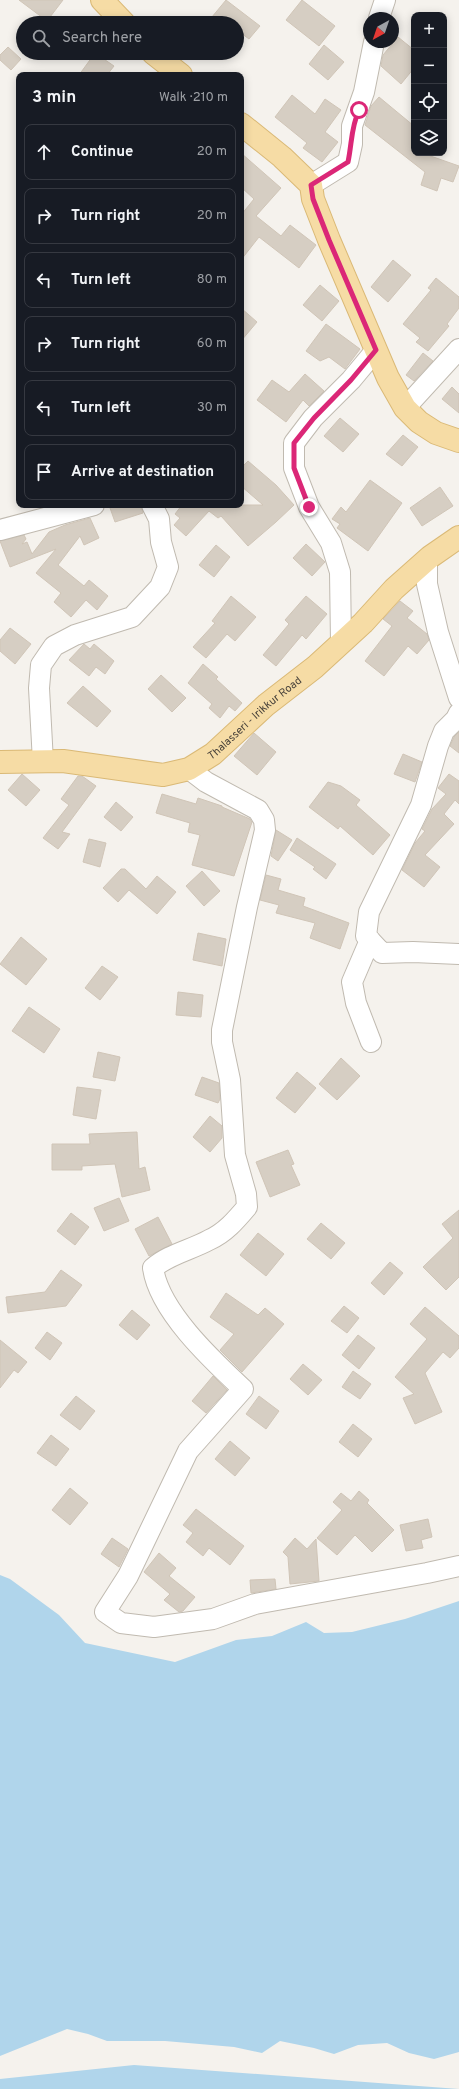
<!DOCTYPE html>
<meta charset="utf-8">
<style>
:root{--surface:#171b24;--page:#20242c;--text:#f1f3f6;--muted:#9ea1a6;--line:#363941}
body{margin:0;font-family:Overpass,sans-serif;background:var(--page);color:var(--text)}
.controls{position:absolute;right:12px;top:12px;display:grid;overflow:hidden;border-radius:8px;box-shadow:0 2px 10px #0003}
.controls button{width:36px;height:36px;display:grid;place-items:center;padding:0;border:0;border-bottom:1px solid var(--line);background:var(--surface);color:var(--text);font:20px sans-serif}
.compass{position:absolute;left:363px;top:12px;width:36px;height:36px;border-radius:50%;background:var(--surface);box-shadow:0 2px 10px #0003;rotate:220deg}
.stop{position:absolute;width:12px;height:12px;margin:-9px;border:3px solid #db2777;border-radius:50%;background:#fff}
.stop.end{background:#db2777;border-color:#fff;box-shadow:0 1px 4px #0008}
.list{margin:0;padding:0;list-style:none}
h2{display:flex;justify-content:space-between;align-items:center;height:52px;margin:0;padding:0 16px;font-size:17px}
h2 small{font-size:13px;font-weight:400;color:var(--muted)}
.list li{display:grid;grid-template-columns:26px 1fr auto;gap:12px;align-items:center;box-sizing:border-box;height:56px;margin:0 8px 8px;padding:0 8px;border:1px solid var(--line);border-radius:8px}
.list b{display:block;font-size:15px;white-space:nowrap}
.list em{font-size:13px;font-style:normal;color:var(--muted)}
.icon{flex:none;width:22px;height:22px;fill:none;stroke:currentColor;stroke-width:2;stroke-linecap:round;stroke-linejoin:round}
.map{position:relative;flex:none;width:459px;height:2089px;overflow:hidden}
.search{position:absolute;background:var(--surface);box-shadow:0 2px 10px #0003;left:16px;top:16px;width:228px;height:44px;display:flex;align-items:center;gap:10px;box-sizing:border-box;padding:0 14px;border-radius:22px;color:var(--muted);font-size:15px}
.panel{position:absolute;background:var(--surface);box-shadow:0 2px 10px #0003;left:16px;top:72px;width:228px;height:436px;border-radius:8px}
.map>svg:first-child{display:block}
</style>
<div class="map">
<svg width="459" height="2089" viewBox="0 0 459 2089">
<rect width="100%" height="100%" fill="#f5f2ed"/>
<g fill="#b0d5eb">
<path d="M0,1575L10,1579L59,1615L85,1643L175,1662L236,1640L272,1636L306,1622L324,1633L352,1632L405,1619L459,1601V2052L434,2059L409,2053L387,2043L358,2045L334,2054L314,2048L280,2041L262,2053L234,2047L165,2041H107L88,2034L67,2029L0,2056Z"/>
<path d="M134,2065L459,2089H0V2079Z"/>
</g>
<g fill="#d6cec3" stroke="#d0c5b7">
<path d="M19,0H63L47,21Z"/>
<path d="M226,0L260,26L249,39L237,30V23H207Z"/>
<path d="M302,0L335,26L319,46L286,20Z"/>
<path d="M398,37L414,50V68L401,84L381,66L383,55Z"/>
<path d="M324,45L344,62L328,80L309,64Z"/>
<path d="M8,47L21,59L11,70L0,60V55Z"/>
<path d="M95,53L114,66L107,75H79Z"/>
<path d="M292,95L315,114L325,99L341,110L325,132L338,142L322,162L303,148L307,143L275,117Z"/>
<path d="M379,97L414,126V153H422L459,166L453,182L441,178L437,191L421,185L425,172L365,125L371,106Z"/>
<path d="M241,153L281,188L256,216L281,236L290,225L316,245L299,268L259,237L241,260V215L254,199L241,187Z"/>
<path d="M393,260L411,275L388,302L371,287Z"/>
<path d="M436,278L459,297V308L447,324L449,326L428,351L416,342L420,338L403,324L431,290L428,288Z"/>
<path d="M320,285L339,301L322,321L303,305Z"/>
<path d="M241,308L257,322L241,341Z"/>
<path d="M326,324L360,349L345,369L329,357L320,361L306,351Z"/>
<path d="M423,353L433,361L414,381L406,375Z"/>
<path d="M305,374L324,391L309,406L303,400L286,422L257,400L272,380L289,392Z"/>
<path d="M452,387L459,394V413L442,399Z"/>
<path d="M340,418L359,434L343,452L324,436Z"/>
<path d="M403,435L418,447L402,466L386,454Z"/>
<path d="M248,461L276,485L294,505L276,522L248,546L221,516L218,518L209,511L186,536L174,525L180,518L175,514L182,505H263L241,486V468Z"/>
<path d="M370,480L402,503L368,551L337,528L340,524L332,519L341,507L346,512Z"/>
<path d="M440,487L453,506L422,526L410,508Z"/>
<path d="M109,505H141L143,513L115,522Z"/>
<path d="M90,518L99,538L84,545L80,536L58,565L84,586L89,580L108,596L97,610L86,600L71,617L54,602L61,593L36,573L56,549L10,567L0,541L24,535L26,539L22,544L27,542L32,554L49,532L65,525Z"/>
<path d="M306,544L325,562L312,576L293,558Z"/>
<path d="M216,545L230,557L214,577L199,565Z"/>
<path d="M231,596L256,617L235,641L227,634L206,658L193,647L215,623L212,621Z"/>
<path d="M306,596L327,614L306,639L302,635L276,666L263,655L289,624L285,620Z"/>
<path d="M400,601L413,611L407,618L427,634L429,640L417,654L408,646L384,676L365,661L392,626L383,619Z"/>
<path d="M10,628L31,644L15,664L0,651V640Z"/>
<path d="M84,644L90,649L94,644L114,661L105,674L96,667L89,676L69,660Z"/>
<path d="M203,664L218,677L216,679L242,703L235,711L229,706L220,718L209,708L212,704L188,683Z"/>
<path d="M161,675L186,698L172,712L148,689Z"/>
<path d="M83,686L111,711L97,727L67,703Z"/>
<path d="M459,732V753L450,746L454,737Z"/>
<path d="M254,733L276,752L257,775L234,756Z"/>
<path d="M403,754L422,762L415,782L394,774Z"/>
<path d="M22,774L40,790L26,806L8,790Z"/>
<path d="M449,774L459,781V804L455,800L444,814L454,824L425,855L440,867L424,887L402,870L415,843L425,831L422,829L432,809L446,794L438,788Z"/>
<path d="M78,776H82L96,786L62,832L70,834L58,849L43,838L69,805L61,799Z"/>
<path d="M328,782L341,786L360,800L356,805L390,835L373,855L340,826L338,829L309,807Z"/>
<path d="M162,794L196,804L198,798L222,806V807L250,819L252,822L234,876L192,865L200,835L188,832L190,823L156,813Z"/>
<path d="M116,802L133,817L121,831L104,817Z"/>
<path d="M276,830L292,840L278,861L271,856Z"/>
<path d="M297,838L336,864L326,879L313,869L315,867L290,850Z"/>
<path d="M89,839L106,843L100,867L83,862Z"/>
<path d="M121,869H125L146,889L157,876L176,892L157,914L129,890L118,902L103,888Z"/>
<path d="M202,871L220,891L204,906L186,886Z"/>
<path d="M266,875L281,879L278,890L305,898L303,906L349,923L340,949L310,938L315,923L276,913L279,905L260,900Z"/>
<path d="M198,933L226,939L222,966L193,960Z"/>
<path d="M21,937L47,959L26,985L0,964Z"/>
<path d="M102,966L118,977L100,1000L85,988Z"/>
<path d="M178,992L203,995L201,1017L176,1015Z"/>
<path d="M29,1007L60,1029L44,1053L12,1031Z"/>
<path d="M98,1052L120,1057L115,1081L93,1077Z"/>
<path d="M341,1058L360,1076L337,1100L319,1084Z"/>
<path d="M297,1072L316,1088L295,1113L276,1098Z"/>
<path d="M202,1077L219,1083L220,1099L218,1103L195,1095Z"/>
<path d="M77,1087L101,1090L96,1119L73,1115Z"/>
<path d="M210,1116L222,1126V1138L210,1152L193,1137Z"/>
<path d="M137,1132L139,1169L145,1167L150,1190L122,1197L115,1164L82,1166V1170H52V1144H90L89,1134Z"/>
<path d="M288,1150L294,1164L291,1165L300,1185L270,1197L256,1162Z"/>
<path d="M119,1198L129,1221L104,1231L94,1208Z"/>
<path d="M459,1210V1277L446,1290L423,1267L453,1238L442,1224Z"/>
<path d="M71,1213L89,1227L75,1245L57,1231Z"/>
<path d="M158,1217L172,1244L149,1256L135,1229Z"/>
<path d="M321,1223L345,1243L331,1259L307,1239Z"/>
<path d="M258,1233L284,1254L266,1276L240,1255Z"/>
<path d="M390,1262L403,1273L384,1295L371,1283Z"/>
<path d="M61,1270L82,1285L66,1306L8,1313L6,1297L45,1292Z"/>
<path d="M226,1293L258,1315L265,1308L284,1324L242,1372L220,1350L234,1334L210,1317Z"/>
<path d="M344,1306L359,1318L347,1333L331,1321Z"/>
<path d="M425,1307L459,1336V1348L450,1358L443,1352L425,1373L442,1412L415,1424L403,1398L414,1394L395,1377L427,1339L410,1324Z"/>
<path d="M132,1310L150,1325L137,1340L119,1325Z"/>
<path d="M47,1332L62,1343L50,1360L35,1348Z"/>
<path d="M358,1335L375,1348L359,1369L342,1355Z"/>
<path d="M0,1340L27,1362L18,1373L14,1370L0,1388Z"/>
<path d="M303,1364L322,1380L308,1395L290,1379Z"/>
<path d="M353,1371L371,1384L360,1399L342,1387Z"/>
<path d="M213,1376L227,1390L206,1413L192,1401Z"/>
<path d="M76,1396L95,1411L80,1430L60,1415Z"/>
<path d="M259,1396L279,1411L266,1429L246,1414Z"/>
<path d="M353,1424L372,1439L358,1457L339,1442Z"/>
<path d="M51,1435L69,1449L56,1466L37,1453Z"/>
<path d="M230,1441L250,1458L235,1476L215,1459Z"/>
<path d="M70,1488L88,1503L70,1525L52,1510Z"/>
<path d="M359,1491L369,1500L367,1503L394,1530L372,1552L355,1535L337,1555L317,1538L342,1510L333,1502L341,1493L351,1501Z"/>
<path d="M196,1509L244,1546L230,1565L209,1548L203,1556L186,1542L193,1533L183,1525Z"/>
<path d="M428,1519L432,1537L421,1540L423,1548L406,1551L400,1525Z"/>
<path d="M112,1538L128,1549L119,1567L101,1554Z"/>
<path d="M295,1538L307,1549L316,1539L319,1581L290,1584L288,1557L283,1552Z"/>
<path d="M159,1553L176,1568L169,1576L195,1597L183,1611L179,1612L164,1600L170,1594L144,1572Z"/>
<path d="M275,1579L276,1589L251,1593L250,1580Z"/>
</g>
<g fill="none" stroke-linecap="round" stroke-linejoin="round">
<g stroke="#c0bab0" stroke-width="22">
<g id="minor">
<path d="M379,18L385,0"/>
<path d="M311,185L348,162L352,144V126L364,92L374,42"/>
<path d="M405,408L459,349"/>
<path d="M0,530L94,505"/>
<path d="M427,560V584L438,632L459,698"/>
<path d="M341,643L340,572L331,543L309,507L294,468V443L313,418L351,380L376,350"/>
<path d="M459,713L456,719L444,731L438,746L421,805L369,912L366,936L382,953L413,952L459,954"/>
<path d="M43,762L39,688L41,665L54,646L75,635L132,617L160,587L168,567L161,542L159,519L152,505"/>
<path d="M189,769L206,782L258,810L264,820L265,830L247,907L222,1030V1042L230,1080L235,1155L246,1194L247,1207C236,1220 225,1233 209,1240C191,1250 169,1254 153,1268C159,1311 212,1360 243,1389L188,1451L128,1576L105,1612L121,1623L154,1627L213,1619L255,1604L427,1573L459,1566"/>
<path d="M370,940L352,982L356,1003L371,1042"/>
</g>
</g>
<g stroke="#dab976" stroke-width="24">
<g id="major">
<path d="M102,0L124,23"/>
<path d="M153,53L181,75"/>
<path d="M241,124L282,157L311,185L313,199L329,240L388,378L405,408L419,422L436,433L459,441"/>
<path id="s1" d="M0,762L63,761L163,775L189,769L213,754L266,705L315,667L363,623L394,589L430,557L459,537"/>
</g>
</g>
<use href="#minor" stroke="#fff" stroke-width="20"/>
<use href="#major" stroke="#f6dca5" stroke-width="22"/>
</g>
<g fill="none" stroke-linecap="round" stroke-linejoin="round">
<path stroke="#db2777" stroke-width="5" d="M309,507L294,468V443L314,418L351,380L376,350L329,240L313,199L311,185L348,162C352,143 351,127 359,110"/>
</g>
<g text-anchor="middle" stroke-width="3.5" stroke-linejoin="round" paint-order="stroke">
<g font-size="11" fill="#49433b" stroke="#fff">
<text dy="4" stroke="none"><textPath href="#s1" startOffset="274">Thalasseri - Irikkur Road</textPath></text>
</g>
</g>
</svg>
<div class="controls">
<button>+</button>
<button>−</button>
<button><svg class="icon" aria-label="locate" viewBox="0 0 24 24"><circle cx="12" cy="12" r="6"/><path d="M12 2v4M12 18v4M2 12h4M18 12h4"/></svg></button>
<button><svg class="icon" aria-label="layers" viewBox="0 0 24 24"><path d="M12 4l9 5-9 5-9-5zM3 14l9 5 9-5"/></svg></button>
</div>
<svg class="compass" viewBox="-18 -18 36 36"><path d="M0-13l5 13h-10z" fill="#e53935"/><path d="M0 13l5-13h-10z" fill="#9ea1a6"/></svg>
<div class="stop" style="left:359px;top:110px"></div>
<div class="stop end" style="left:309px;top:507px"></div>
<div class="search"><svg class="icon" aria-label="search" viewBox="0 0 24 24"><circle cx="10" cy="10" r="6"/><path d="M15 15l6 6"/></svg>Search here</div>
<section class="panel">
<h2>3 min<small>Walk · 210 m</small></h2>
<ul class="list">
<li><svg class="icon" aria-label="ahead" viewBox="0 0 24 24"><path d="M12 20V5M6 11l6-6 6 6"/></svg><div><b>Continue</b></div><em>20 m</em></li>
<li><svg class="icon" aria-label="right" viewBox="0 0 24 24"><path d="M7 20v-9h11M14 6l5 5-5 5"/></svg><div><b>Turn right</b></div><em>20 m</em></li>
<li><svg class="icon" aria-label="left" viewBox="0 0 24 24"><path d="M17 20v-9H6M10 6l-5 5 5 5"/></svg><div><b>Turn left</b></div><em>80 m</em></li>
<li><svg class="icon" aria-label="right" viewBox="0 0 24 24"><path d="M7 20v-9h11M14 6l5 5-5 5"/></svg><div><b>Turn right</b></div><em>60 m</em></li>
<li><svg class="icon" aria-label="left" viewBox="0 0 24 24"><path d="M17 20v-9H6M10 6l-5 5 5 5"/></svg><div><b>Turn left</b></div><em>30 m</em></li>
<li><svg class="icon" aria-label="arrive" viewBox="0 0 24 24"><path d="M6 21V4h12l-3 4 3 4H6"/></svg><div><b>Arrive at destination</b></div></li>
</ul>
</section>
</div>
